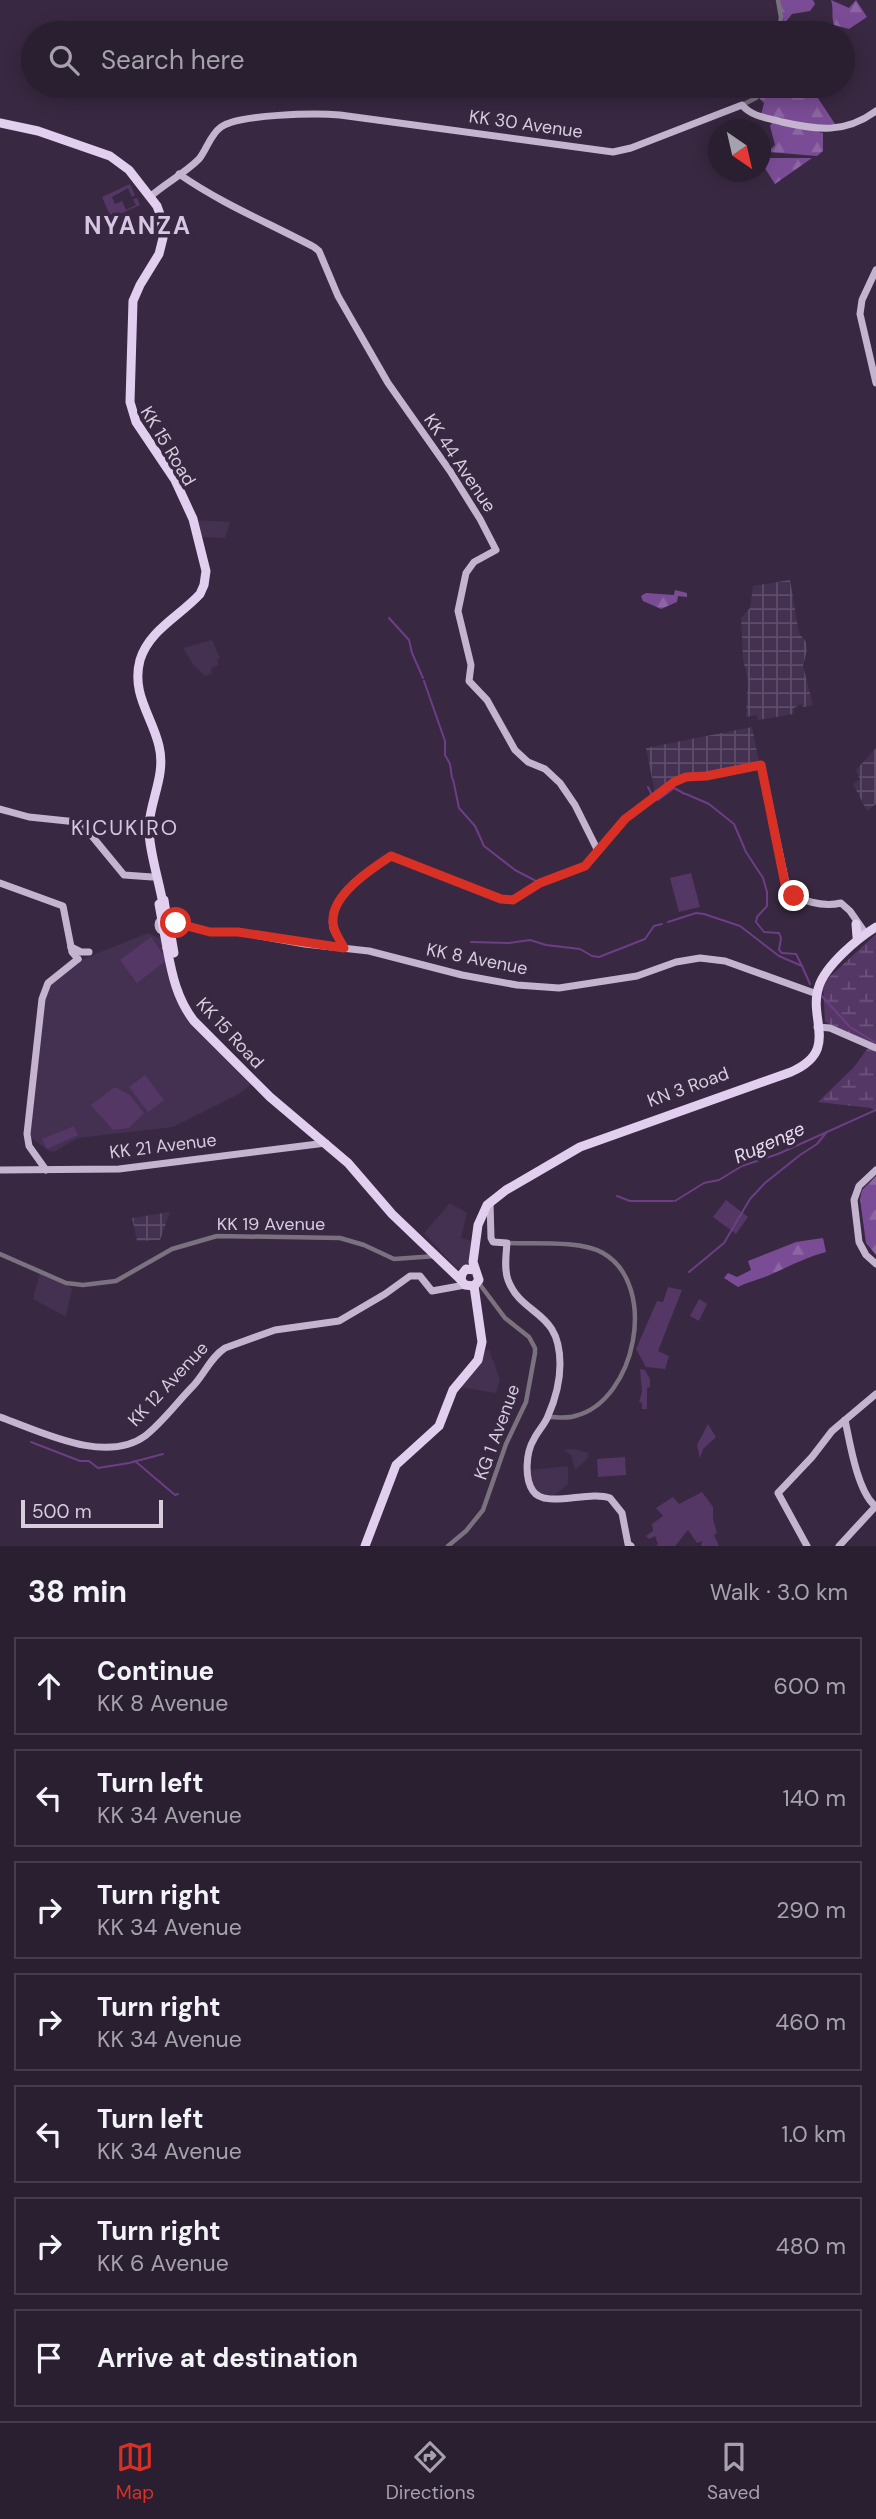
<!DOCTYPE html>
<meta charset="utf-8">
<style>
:root{--surface:#2a1e31;--page:#322739;--text:#f1f3f6;--muted:#a5a2ab;--line:#463c4d;--accent:#d93025}
body{margin:0;font-family:"DM Sans",sans-serif;background:var(--page);color:var(--text)}
.compass{position:absolute;left:708px;top:119px;width:63px;height:63px;border-radius:50%;background:var(--surface);box-shadow:0 4px 18px #0003;rotate:146deg}
.scale{position:absolute;left:21px;bottom:18px;width:142px;box-sizing:border-box;padding-left:7px;border:4px solid #d6cddd;border-top:0;font-size:19px;line-height:24px;white-space:nowrap;color:#d6cddd;-webkit-text-stroke:5px #382841;paint-order:stroke}
.stop{position:absolute;width:21px;height:21px;margin:-16px;border:5px solid #d93025;border-radius:50%;background:#fff}
.stop.end{background:#d93025;border-color:#fff;box-shadow:0 2px 7px #0008}
.list{margin:0;padding:0;list-style:none}
h2{display:flex;justify-content:space-between;align-items:center;height:91px;margin:0;padding:0 28px;font-size:30px}
h2 small{font-size:23px;font-weight:400;color:var(--muted)}
.list li{display:grid;grid-template-columns:46px 1fr auto;gap:21px;align-items:center;box-sizing:border-box;height:98px;margin:0 14px 14px;padding:0 14px;border:2px solid var(--line);border-radius:0px}
.list b{display:block;font-size:26px;white-space:nowrap}
.list p{margin:0;font-size:23px;white-space:nowrap;color:var(--muted)}
.list em{font-size:23px;font-style:normal;color:var(--muted)}
.icon{flex:none;width:38px;height:38px;fill:none;stroke:currentColor;stroke-width:2;stroke-linecap:round;stroke-linejoin:round}
.map{position:relative;flex:none;width:876px;height:1546px;overflow:hidden}
.search{position:absolute;background:var(--surface);box-shadow:0 4px 18px #0003;left:21px;right:21px;top:21px;height:77px;display:flex;align-items:center;gap:18px;box-sizing:border-box;padding:0 24px;border-radius:38px;color:var(--muted);font-size:26px}
.sheet{height:875px;background:var(--surface)}
nav{display:flex;justify-content:space-around;align-items:center;box-sizing:border-box;height:98px;border-top:2px solid var(--line);background:var(--surface);font-size:19px;color:var(--muted)}
nav a{display:grid;justify-items:center;gap:4px}
nav .on{color:var(--accent)}
.map>svg:first-child{display:block}
</style>
<div class="map">
<svg width="876" height="1546" viewBox="0 0 876 1546">
<defs>
<pattern id="industrial-grid" width="8" height="8" patternUnits="userSpaceOnUse" patternTransform="scale(1.75)"><rect width="8" height="8" fill="#443050"/><path d="M0 4h8M4 0v8" fill="none" stroke="#5e4d69"/></pattern>
<pattern id="forest-firs" width="22" height="20" patternUnits="userSpaceOnUse" patternTransform="scale(1.75)"><rect width="22" height="20" fill="#7a4c95"/><path d="M5 1l3.5 6h-7zM16 11l3.5 6h-7z" fill="#8c65a3"/></pattern>
<pattern id="wetland-marsh" width="20" height="14" patternUnits="userSpaceOnUse" patternTransform="scale(1.75)"><rect width="20" height="14" fill="#553766"/><path d="M1 5h8M5 5V1M11 12h8M15 12V8" fill="none" stroke="#6d537b"/></pattern>
</defs>
<rect width="100%" height="100%" fill="#382841"/>
<g fill="#443050">
<path d="M194,520L230,522L225,538L200,537Z"/>
<path d="M212,640L220,658L217,660L219,665L211,668L212,674L205,676L193,664L183,648Z"/>
<path d="M148,933L163,940L176,998L253,1083L239,1094L173,1127L78,1138L54,1152L49,1151L29,1136L45,995L50,985L83,959Z"/>
<path d="M450,1203L467,1213L461,1238L472,1241L470,1259L466,1267L462,1268H456L424,1233Z"/>
<path d="M40,1272L72,1288L66,1317L33,1299Z"/>
<path d="M489,1350L500,1379L496,1393L459,1387L484,1352Z"/>
<path d="M574,1449L589,1453L587,1459L575,1470L571,1455L563,1450Z"/>
<path d="M568,1466V1484L551,1498L533,1489L530,1470Z"/>
</g>
<g fill="url(#industrial-grid)">
<path d="M790,580L799,633L806,642L807,650L803,666L813,705L803,707L801,704L794,708V714L758,720L757,715L746,717L748,680L743,660L741,618L750,608L753,586Z"/>
<path d="M752,727L759,762L722,771L686,775L655,793L646,748Z"/>
<path d="M876,748V804L867,811L853,784L860,779L856,770Z"/>
<path d="M170,1212L160,1240L137,1241L132,1218Z"/>
</g>
<g fill="#553766">
<path d="M130,184L135,195L132,197L128,188L112,197L115,204L122,201L126,210L136,205L133,199L137,198L140,205L111,218L102,197Z"/>
<path d="M691,873L700,907L679,912L670,878Z"/>
<path d="M151,937L167,960L137,983L120,960Z"/>
<path d="M145,1075L164,1100L148,1112L129,1087Z"/>
<path d="M115,1087L130,1095L144,1113L129,1128L113,1130L91,1105Z"/>
<path d="M74,1126L78,1135L47,1149L42,1139Z"/>
<path d="M726,1200L748,1217L736,1234L713,1217Z"/>
<path d="M668,1287L682,1290L658,1351L669,1356L665,1369L646,1367L636,1349L657,1301L663,1302Z"/>
<path d="M699,1299L707,1304L699,1321L690,1316Z"/>
<path d="M640,1369L645,1370L650,1379V1387L647,1388V1409H642V1403L639,1402L642,1392Z"/>
<path d="M708,1424L716,1437L703,1449L700,1458L697,1445Z"/>
<path d="M625,1457L626,1475L598,1477L597,1459Z"/>
<path d="M702,1492L713,1507V1519L717,1533L714,1535L719,1546H701L702,1541L697,1543L688,1530L675,1546H656L658,1544L655,1536L649,1539L646,1536L653,1531L652,1524L663,1516L656,1508L673,1497L679,1504Z"/>
</g>
<g fill="url(#forest-firs)">
<path d="M780,0H813L815,4L810,11L792,14L784,24Z"/>
<path d="M831,0L849,8L856,0L867,17L849,29L834,25C831,16 834,9 831,0Z"/>
<path d="M771,86H810L837,127L823,128L761,115L764,103L759,98L763,91Z"/>
<path d="M773,121L823,133V151L817,156L768,152L775,145L770,126Z"/>
<path d="M760,158H812L775,184L761,162Z"/>
<path d="M675,590L687,593V597L678,596L677,602L661,609L643,601L641,596L646,593L674,595Z"/>
<path d="M876,1176V1255L866,1243L860,1199L862,1190Z"/>
<path d="M823,1238L826,1252C807,1257 792,1265 774,1273C762,1279 750,1281 738,1287L724,1278L728,1273L737,1277L751,1270L748,1261L796,1242Z"/>
</g>
<path fill="url(#wetland-marsh)" d="M876,934V1111L871,1108L818,1102L854,1067L868,1048L862,1039L825,1022L823,983Z"/>
<g fill="none" stroke-linecap="round" stroke-linejoin="round">
<g stroke="#6c3e85" stroke-width="2">
<path d="M389,618L409,640L412,653L423,678"/>
<path d="M424,681L445,741V755L450,764L452,778"/>
<path d="M453,779L459,808L475,826L484,846L515,870L536,881"/>
<path d="M648,787L652,795"/>
<path d="M686,794L709,804L734,824L746,852L763,878L767,892V906L757,917L756,922L764,932L779,933L781,938L779,950L782,953L796,954L802,966"/>
<path d="M655,798L658,800L674,788L685,794"/>
<path d="M668,922L696,913L704,914L740,926L779,956L802,966L810,984"/>
<path d="M471,942L509,943L530,940L546,945L580,949L592,956L599,957L645,939L654,926L662,924"/>
<path d="M820,994L850,1027L876,1043"/>
<path d="M617,1196L630,1201H673"/>
<path d="M675,1201L704,1183L719,1180L742,1166L778,1154L876,1110"/>
<path d="M689,1272L724,1243L750,1199L765,1183L800,1155L817,1144L826,1133"/>
<path d="M31,1442L80,1461H89L98,1468L129,1463L163,1454"/>
<path d="M135,1461L175,1495L178,1494"/>
</g>
<g stroke="#7a727f" stroke-width="4.5">
<path d="M778,0L781,17L779,33"/>
<path d="M742,105L756,98L763,86"/>
<path d="M507,1243C532,1244 581,1240 603,1253C659,1285 636,1401 575,1416C566,1419 557,1417 548,1417"/>
<path d="M0,1254L66,1283L83,1285L116,1281L172,1249L217,1236L340,1238L364,1245L394,1259L436,1256"/>
<path d="M448,1546L466,1531L483,1510L506,1444L526,1402L535,1353V1348L529,1337L505,1318L478,1282"/>
</g>
<g stroke="#c4b4cf" stroke-width="7">
<path d="M179,174C222,204 269,223 314,247L319,251L338,296L388,383L450,471L480,519L496,550L474,562L466,573L458,611L471,665L469,681L487,700L515,750L528,762L545,769L560,783L575,805L598,851"/>
<path d="M151,196C166,183 185,173 199,159C207,149 210,135 221,127C238,114 317,113 340,115L613,152L631,148L742,105C752,117 768,118 782,122C817,130 845,134 876,111"/>
<path d="M876,270L862,300L860,314L876,383"/>
<path d="M0,809L29,817L77,822L82,824L124,875L152,877"/>
<path d="M0,883L63,906L72,952L78,959"/>
<circle cx="165" cy="925" r="7"/>
<path d="M170,921L210,932H238L305,944L369,951L462,975L517,985L559,988L637,976L676,962L700,958L725,961L817,994"/>
<path d="M71,947L81,952H89"/>
<path d="M344,948C341,941 335,935 333,928C326,899 371,869 391,856L501,899L513,900L539,883L585,866L625,819L674,782L686,777L706,776L761,765L787,888C798,902 824,907 841,903L850,911L866,934"/>
<path d="M817,1027L830,1028L876,1048"/>
<path d="M0,1170L119,1169L326,1143"/>
<path d="M46,1170L29,1146L27,1134L42,999L48,983L78,959"/>
<path d="M876,1170L859,1186L854,1200L859,1242L866,1255L876,1264"/>
<path d="M490,1202L491,1238L493,1242L507,1243C506,1255 504,1269 508,1280C522,1317 560,1309 560,1364C560,1381 555,1400 548,1416C545,1424 538,1431 534,1439C526,1452 524,1478 533,1491C545,1509 589,1490 610,1498L622,1513L628,1544L631,1546"/>
<path d="M0,1417C40,1431 105,1465 145,1436C163,1422 178,1401 194,1385C205,1373 211,1357 225,1348L275,1330L339,1321L385,1294L410,1276H420L432,1291L465,1285"/>
<path d="M845,1420C850,1443 857,1489 874,1505"/>
<path d="M807,1546L778,1493L812,1457L832,1431L876,1394"/>
<path d="M839,1546L875,1507"/>
</g>
<g stroke="#e2ceee" stroke-width="9">
<path d="M0,123L38,131L110,156L129,170L157,206L161,217L163,238L159,254L140,285L133,301L130,402L136,422L175,480L193,519L206,571L204,585L200,594C180,616 149,630 140,660C131,694 152,716 159,746C166,774 151,798 149,825C148,848 159,880 163,904"/>
<path d="M164,900L167,919"/>
<path d="M856,924L857,937"/>
<path d="M170,930L174,953"/>
<path d="M167,948C172,975 177,999 194,1021L270,1097L348,1163L392,1214L461,1280"/>
<path d="M475,1270L466,1269L462,1274L461,1280L465,1285L474,1286L479,1280L473,1262L478,1225L487,1205L506,1190L580,1147L791,1072C841,1050 807,1019 819,986C826,965 858,938 876,927"/>
<path d="M365,1546L396,1465L439,1426L453,1390L478,1360L482,1342L474,1286"/>
</g>
<path stroke="#e2ceee" stroke-width="9" d="M159,904L167,948"/>
</g>
<g fill="none" stroke-linecap="round" stroke-linejoin="round">
<path stroke="#d93025" stroke-width="9" d="M176,923L210,932H238L344,948C340,939 333,932 333,922C331,895 371,869 391,856L501,899L513,900L540,883L585,866L625,819L674,782L686,777L706,776L761,765L785,884L794,896"/>
</g>
<g text-anchor="middle" stroke-width="7" stroke-linejoin="round" paint-order="stroke">
<g font-size="18" fill="#d6cddd" stroke="#382841">
<text transform="translate(526 124) rotate(8)" y="6">KK 30 Avenue</text>
<text transform="translate(168 446) rotate(59)" y="6">KK 15 Road</text>
<text transform="translate(460 463) rotate(56)" y="6">KK 44 Avenue</text>
<text transform="translate(477 959) rotate(11)" y="6">KK 8 Avenue</text>
<text transform="translate(230 1033) rotate(47)" y="6">KK 15 Road</text>
<text transform="translate(688 1087) rotate(-20)" y="6">KN 3 Road</text>
<text transform="translate(163 1146) rotate(-7)" y="6">KK 21 Avenue</text>
<text x="271" y="1230">KK 19 Avenue</text>
<text transform="translate(168 1384) rotate(-47)" y="6">KK 12 Avenue</text>
<text transform="translate(497 1432) rotate(-70)" y="6">KG 1 Avenue</text>
</g>
<g font-size="19" font-style="italic" fill="#e8dcf0" stroke="#382841">
<text transform="translate(769 1142) rotate(-24)" y="7">Rugenge</text>
</g>
<g font-size="21" letter-spacing="2" fill="#d8c5e5" stroke="#382841">
<text x="125" y="835">KICUKIRO</text>
</g>
<g font-size="24" font-weight="bold" letter-spacing="2" fill="#d8c5e5" stroke="#382841">
<text x="138" y="234">NYANZA</text>
</g>
</g>
</svg>
<svg class="compass" viewBox="-18 -18 36 36"><path d="M0-13l5 13h-10z" fill="#e53935"/><path d="M0 13l5-13h-10z" fill="#a5a2ab"/></svg>
<div class="scale">500 m</div>
<div class="stop" style="left:176px;top:923px"></div>
<div class="stop end" style="left:794px;top:896px"></div>
<div class="search"><svg class="icon" aria-label="search" viewBox="0 0 24 24"><circle cx="10" cy="10" r="6"/><path d="M15 15l6 6"/></svg>Search here</div>
</div>
<section class="sheet">
<h2>38 min<small>Walk · 3.0 km</small></h2>
<ul class="list">
<li><svg class="icon" aria-label="ahead" viewBox="0 0 24 24"><path d="M12 20V5M6 11l6-6 6 6"/></svg><div><b>Continue</b><p>KK 8 Avenue</p></div><em>600 m</em></li>
<li><svg class="icon" aria-label="left" viewBox="0 0 24 24"><path d="M17 20v-9H6M10 6l-5 5 5 5"/></svg><div><b>Turn left</b><p>KK 34 Avenue</p></div><em>140 m</em></li>
<li><svg class="icon" aria-label="right" viewBox="0 0 24 24"><path d="M7 20v-9h11M14 6l5 5-5 5"/></svg><div><b>Turn right</b><p>KK 34 Avenue</p></div><em>290 m</em></li>
<li><svg class="icon" aria-label="right" viewBox="0 0 24 24"><path d="M7 20v-9h11M14 6l5 5-5 5"/></svg><div><b>Turn right</b><p>KK 34 Avenue</p></div><em>460 m</em></li>
<li><svg class="icon" aria-label="left" viewBox="0 0 24 24"><path d="M17 20v-9H6M10 6l-5 5 5 5"/></svg><div><b>Turn left</b><p>KK 34 Avenue</p></div><em>1.0 km</em></li>
<li><svg class="icon" aria-label="right" viewBox="0 0 24 24"><path d="M7 20v-9h11M14 6l5 5-5 5"/></svg><div><b>Turn right</b><p>KK 6 Avenue</p></div><em>480 m</em></li>
<li><svg class="icon" aria-label="arrive" viewBox="0 0 24 24"><path d="M6 21V4h12l-3 4 3 4H6"/></svg><div><b>Arrive at destination</b></div></li>
</ul>
</section>
<nav>
<a class="on"><svg class="icon" aria-label="map" viewBox="0 0 24 24"><path d="M3 6l6-2 6 2 6-2v14l-6 2-6-2-6 2zM9 4v14M15 6v14"/></svg>Map</a>
<a><svg class="icon" aria-label="directions" viewBox="0 0 24 24"><path d="M12 3l9 9-9 9-9-9zM9 14v-3h6M13 9l2 2-2 2"/></svg>Directions</a>
<a><svg class="icon" aria-label="saved" viewBox="0 0 24 24"><path d="M7 4h10v16l-5-4-5 4z"/></svg>Saved</a>
</nav>
